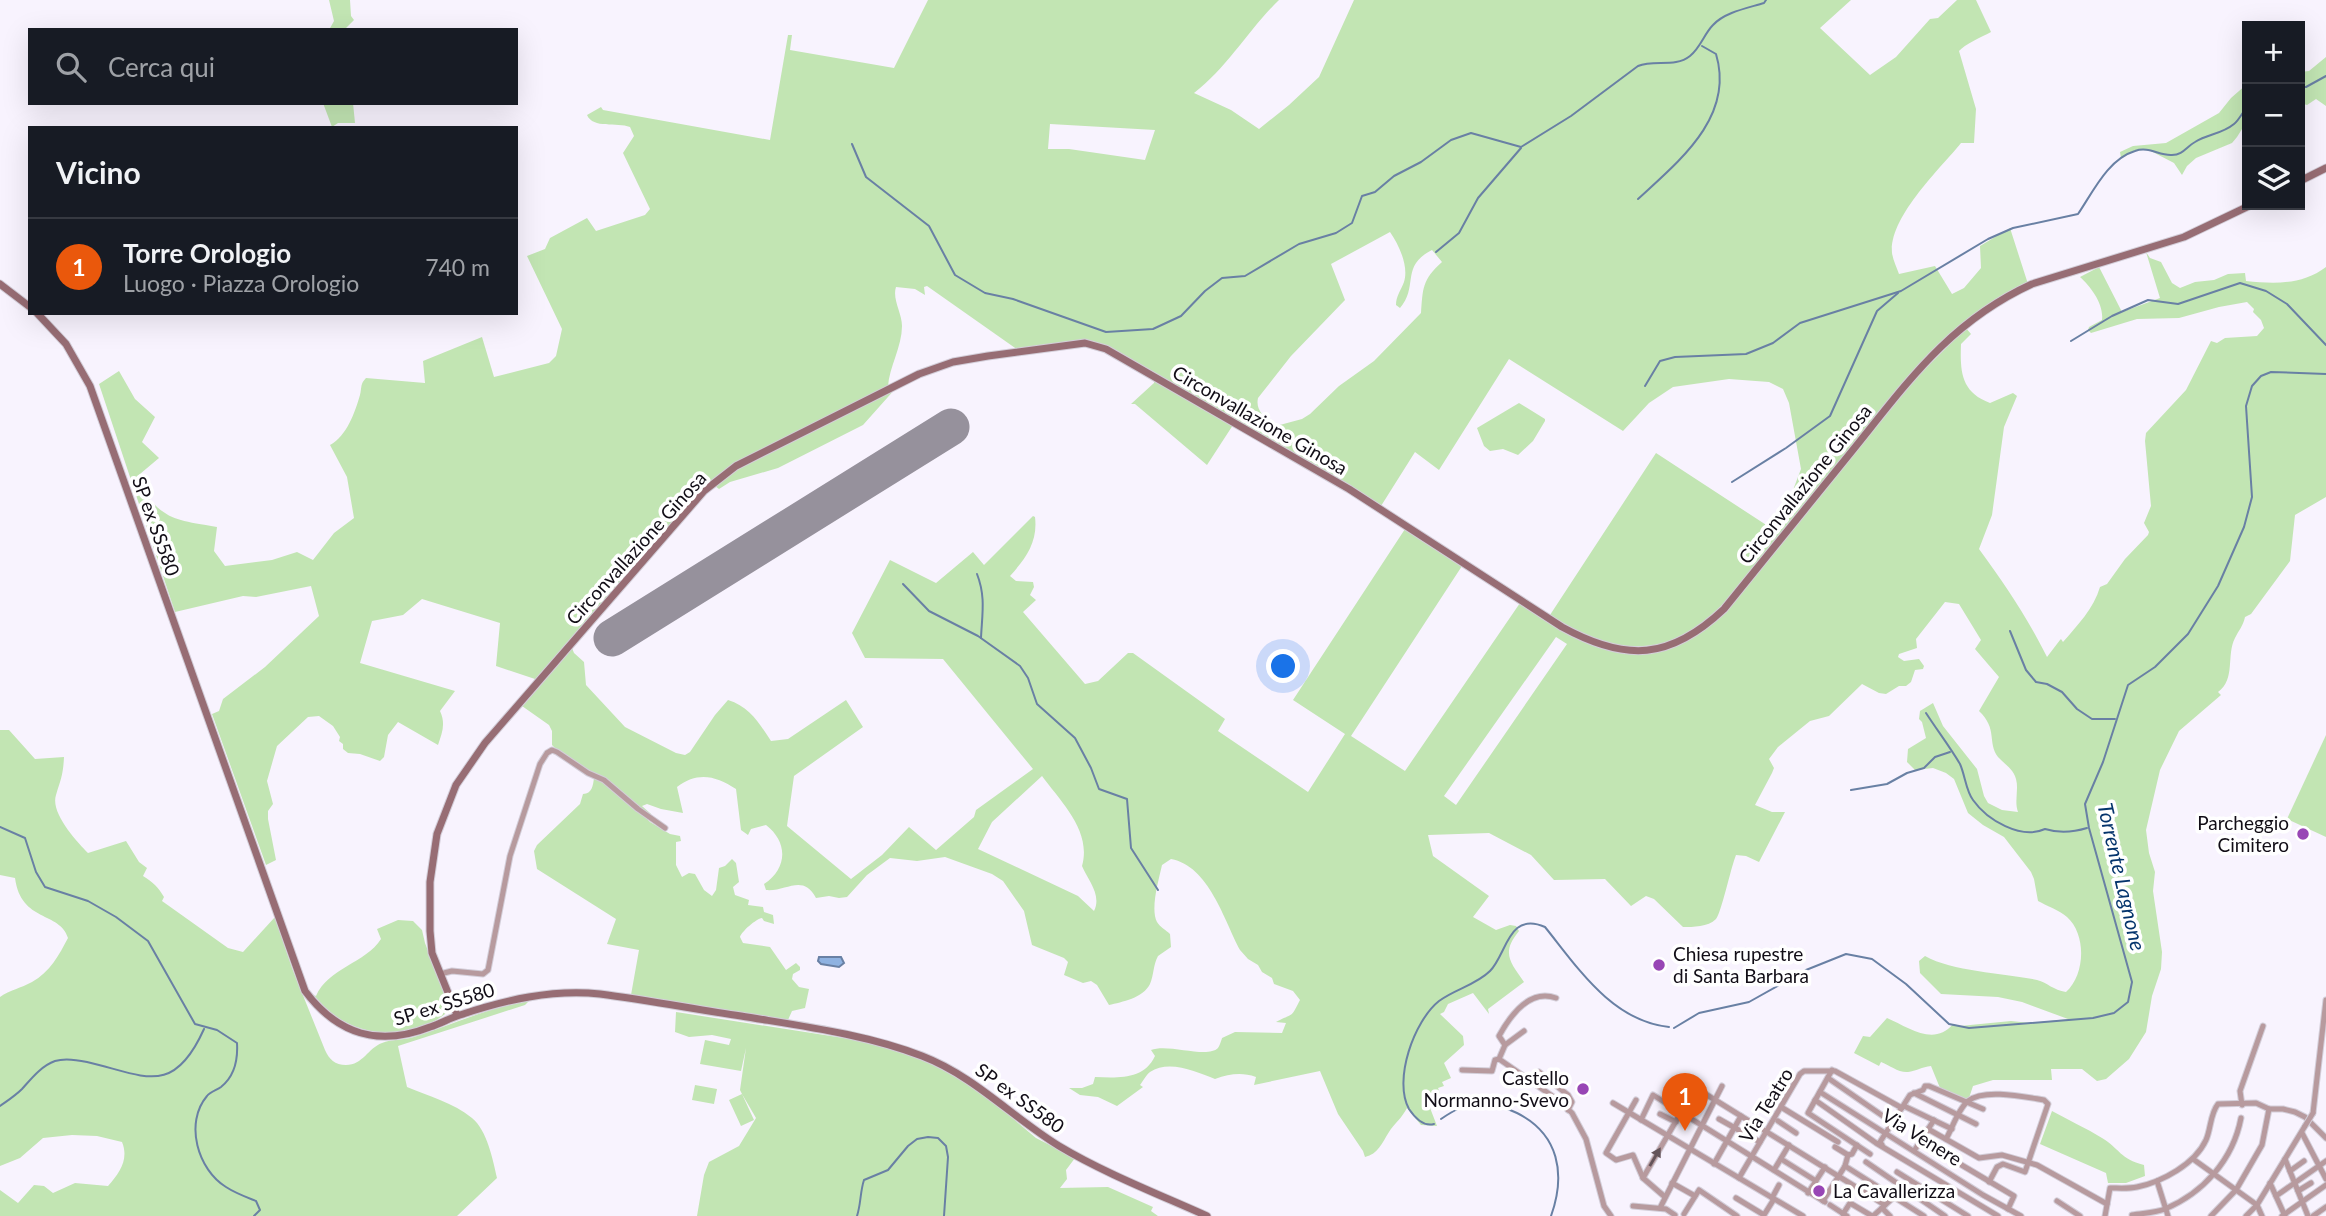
<!DOCTYPE html>
<html lang="it">
<meta charset="utf-8">
<style>
:root{--surface:#171b24;--page:#242831;--text:#f1f3f6;--muted:#9ea1a6;--line:#363941;--accent:#ea580c}
body{margin:0;font-family:Lato,sans-serif;background:var(--page);color:var(--text)}
.controls{position:absolute;right:21px;top:21px;display:grid;overflow:hidden;border-radius:0px;box-shadow:0 7px 28px #0002}
.controls button{width:63px;height:63px;display:grid;place-items:center;padding:0;border:0;border-bottom:2px solid var(--line);background:var(--surface);color:var(--text);font:35px sans-serif}
.you{position:absolute;left:1284px;top:667px;width:24px;height:24px;margin:-18px;border:5px solid #fff;border-radius:50%;background:#1a73e8;box-shadow:0 0 0 10px #1a73e833}
.badge{display:grid;place-items:center;width:46px;height:46px;border-radius:50%;background:var(--accent);color:#fff;font-size:23px;font-weight:700}
.pin{position:absolute;translate:-50% -58px;filter:drop-shadow(0 2px 4px #0008)}
.pin::after{content:'';position:absolute;top:37px;width:24px;height:21px;background:inherit;clip-path:polygon(0 0,100% 0,50% 100%)}
.list{margin:0;padding:0;list-style:none}
h2{display:flex;justify-content:space-between;align-items:center;height:91px;margin:0;padding:0 28px;font-size:30px}
h2 small{font-size:23px;font-weight:400;color:var(--muted)}
.list li{display:grid;grid-template-columns:46px 1fr auto;gap:21px;align-items:center;box-sizing:border-box;height:98px;padding:0 28px;border-top:2px solid var(--line)}
.list b{display:block;font-size:26px;white-space:nowrap}
.list p{margin:0;font-size:23px;white-space:nowrap;color:var(--muted)}
.list em{font-size:23px;font-style:normal;color:var(--muted)}
.icon{flex:none;width:38px;height:38px;fill:none;stroke:currentColor;stroke-width:2;stroke-linecap:round;stroke-linejoin:round}
.map{position:relative;flex:none;width:2326px;height:1216px;overflow:hidden}
.search{position:absolute;background:var(--surface);box-shadow:0 7px 28px #0002;left:28px;top:28px;width:490px;height:77px;display:flex;align-items:center;gap:18px;box-sizing:border-box;padding:0 24px;border-radius:0px;color:var(--muted);font-size:26px}
.panel{position:absolute;background:var(--surface);box-shadow:0 7px 28px #0002;left:28px;top:126px;width:490px;height:189px;border-radius:0px}
.map>svg:first-child{display:block}
</style>
<div class="map">
<svg width="2326" height="1216" viewBox="0 0 2326 1216">
<rect width="100%" height="100%" fill="#f8f3fe"/>
<g fill="#c2e5b3" fill-rule="evenodd">
<path d="M329,0H350L351,16L354,20L344,30H329L334,21Z"/>
<path d="M928,0H1279C1249,29 1227,68 1194,93L1231,110L1259,129L1289,105L1319,77L1354,0H1851L1820,28L1870,75L1896,57L1930,19L1938,18L1957,0H1976L1991,32C1982,37 1965,44 1959,51L1976,109L1974,143H1961C1940,169 1889,217 1892,253C1893,260 1897,268 1899,274L1935,266L1952,294L1964,288L1981,268L1980,246L2010,228L2028,284L1984,308L1932,352L1726,601L1697,629L1661,645L1625,647L1590,639L1550,615L1656,453L1777,532L1801,469L1789,403L1783,389L1769,382L1729,379L1673,387L1649,403L1623,431L1509,359L1439,470L1415,452L1381,506L1298,456L1109,347L1090,341L1018,350L927,286L924,287L925,295L915,289L896,287C892,299 902,313 902,326C902,347 889,367 888,387L723,473L538,680L496,666L500,623L422,599L403,615L372,621L360,663L455,691L440,711C446,724 442,733 438,745L398,722L388,735L384,757L380,761L360,754L348,753L343,749V744L339,741L340,737L333,726L319,716L308,717L277,746L267,781L273,804L268,811V819L276,860L266,865L212,714L219,711L223,699L265,667L319,616L311,586L256,597L243,596L175,612L99,384L119,371L135,399L155,417L142,442L159,458L134,479L135,482C165,520 170,519 217,527L214,551L225,566L272,560L297,552L313,560L334,533L354,518L347,477L330,445C347,436 355,412 360,395C362,387 360,384 366,378L425,383L423,361L482,337L494,377L549,363L556,356L562,329L527,256L545,249L550,238L587,218L596,231L645,215L650,209L623,153L634,136L630,127C617,122 593,129 587,115L601,107L603,110L770,140L788,35H792L790,50L894,68ZM1050,124L1155,130L1145,160L1069,149H1048ZM1390,232C1399,245 1409,266 1404,282C1401,290 1396,296 1396,305L1400,308C1419,286 1400,266 1432,250L1442,262C1422,280 1423,288 1421,313L1374,361L1339,386L1310,414L1302,419L1276,426C1266,419 1255,411 1258,398L1291,356L1345,300L1331,264Z"/>
<path d="M2326,57V106L2316,99L2307,105L2300,103V72L2309,71Z"/>
<path d="M2247,84V121L2237,137L2232,143L2196,158L2187,166L2182,175L2174,163L2147,149L2135,151L2121,158L2120,152L2133,146L2166,143L2219,113L2231,98Z"/>
<path d="M323,103H353L355,123H338L332,127Z"/>
<path d="M2146,252L2150,258L2161,262L2172,283L2180,288L2195,282L2214,280L2228,274L2245,273L2246,281C2275,284 2302,285 2326,267V497L2295,515L2290,561L2251,614L2245,617C2243,626 2239,630 2235,638C2226,655 2236,679 2218,692L2221,695L2179,731L2160,770L2146,830L2149,853L2155,872L2153,891L2162,952L2161,969L2152,996L2146,1032L2129,1059L2106,1079L2097,1081L2082,1069H2051L2052,1080H1993L1973,1086L1968,1101L1940,1088L1931,1066C1922,1067 1916,1071 1908,1072C1899,1073 1889,1065 1881,1062L1879,1066L1854,1053L1863,1036L1870,1037L1887,1018C1908,1027 1934,1047 1953,1024L1960,1026L2011,1021L2030,1023L2068,1019L2022,1002L1998,997L1941,994L1920,973L1919,961L1925,956C1953,972 2005,973 2037,980C2048,983 2053,990 2066,992C2085,975 2087,935 2067,917C2059,910 2047,906 2038,901L2034,879L2031,872L2004,837L1983,825L1968,813L1954,779L1946,773L1933,768L1915,770L1907,762L1908,749L1926,738L1922,722L1919,719L1920,711L1933,703L1943,726L1977,769L1984,796L1988,803L2002,810L2018,812C2014,801 2019,790 2016,779C2013,768 2004,764 1998,757C1987,742 1998,729 1979,711L1999,677L1975,649L1981,640L1959,604L1945,602L1916,639L1917,648L1899,654L1898,657L1904,661L1919,659L1924,666L1923,669L1915,670L1911,682L1906,686H1899L1886,694L1879,693L1862,684L1829,716L1810,721L1778,747L1769,759L1774,768L1772,773L1755,805L1772,812H1785L1759,862L1746,856L1736,855C1731,867 1721,914 1716,919C1708,927 1693,927 1683,927L1654,899L1646,896L1631,906L1605,879L1554,880L1531,855L1489,833L1428,835L1433,856L1489,896L1473,917L1496,930L1510,925L1516,926L1519,931C1501,953 1510,962 1524,982L1488,1009L1489,1014L1473,993L1448,1004L1444,1012L1440,1014L1463,1036L1464,1045L1444,1063L1451,1078L1442,1082L1444,1086L1438,1088L1440,1093L1437,1095L1433,1092L1430,1094L1432,1097L1427,1100L1437,1126L1421,1125L1407,1108C1402,1118 1394,1124 1389,1132C1382,1143 1378,1154 1365,1157L1363,1151L1338,1114L1320,1071L1254,1085L1256,1077C1241,1072 1230,1074 1215,1079C1197,1072 1169,1059 1150,1072C1146,1075 1143,1081 1140,1085L1143,1087L1117,1106L1098,1097L1080,1095L1069,1088H1082L1093,1084L1095,1077C1117,1078 1144,1080 1155,1056L1151,1050C1168,1043 1207,1059 1218,1048C1219,1047 1222,1039 1222,1038L1235,1032L1282,1033L1286,1023L1276,1022C1294,1012 1290,1020 1300,1000L1293,991L1274,984L1272,978L1262,972L1258,965L1248,959L1240,950C1224,920 1209,866 1171,859L1162,865C1159,879 1150,909 1157,922C1160,927 1166,930 1170,934L1171,947L1158,956C1153,965 1154,975 1150,984C1143,998 1122,1002 1109,1005L1097,985L1091,981L1083,983L1064,975L1068,962L1064,958L1032,945L1024,911L1003,881L992,874L945,857L917,861L890,858L867,875L847,897L839,898L829,896L816,898C803,873 786,892 766,890L764,884C788,868 788,842 766,825L751,829L748,835L741,830L736,789C716,776 698,771 677,787L683,813L661,809L647,804L642,806L651,814L649,815L648,820L650,822L670,834L680,836L681,841L676,842V865L682,877L689,873L695,874L704,890L712,896L716,890L719,868L725,866L732,859L736,863L739,882L733,887L735,895L749,900L748,905L763,907L764,912L773,915L774,924L764,921L762,918C756,919 742,931 740,937L743,943L770,947L786,970L796,963L800,967V970L793,974L792,979L799,987L809,989L805,1008L792,1011L788,1020L644,999V997L631,995L639,950L607,944L616,919L537,869L534,851L537,845L580,804L583,794C592,794 593,785 594,778L565,758L552,745V731L549,725L522,706L572,648L574,653L584,662L586,685L625,727L676,753L685,755L690,752L715,715L728,700C750,707 759,723 771,741L788,739L846,700L863,727L794,776L787,826L851,879L882,855L909,827L936,850L974,817L976,810L1033,769L943,659L865,658L852,633L890,560L936,583L973,552L984,565L1033,516L1035,517C1038,542 1026,558 1010,576L1016,581L1033,582L1034,587L1030,595L1036,600L1023,612L1085,684L1098,681L1128,653H1133L1225,719L1218,731L1308,792L1345,734L1293,700L1405,529L1462,566L1351,736L1405,771L1520,603C1544,619 1568,637 1595,646C1643,664 1693,645 1727,609L1916,378L1966,328L1971,334L1961,344C1960,372 1961,392 1990,403L2013,393L2017,396L2004,427L1992,515L1979,549C2006,586 2027,617 2047,657L2060,640L2061,639L2063,642C2077,626 2094,608 2100,587L2107,584L2125,559L2148,535L2149,532L2144,523L2151,506L2145,441L2146,433L2186,390L2211,341L2217,343L2225,338L2257,336L2264,328L2261,320L2253,312L2254,309L2247,302L2219,307L2179,318L2137,319L2091,333L2088,330L2089,327L2102,320C2104,304 2091,287 2080,277L2099,267L2122,312L2160,298ZM1556,637L1567,644L1456,805L1444,796ZM1042,776C1061,802 1092,831 1082,866C1088,880 1102,895 1094,911L1078,896L978,849L992,822Z"/>
<path d="M1154,379L1233,425L1207,465L1135,404H1131L1154,383Z"/>
<path d="M896,388L863,425L778,468L730,482L719,489L715,486L735,471Z"/>
<path d="M1519,403L1545,419V421L1533,441L1518,455L1503,449L1490,451L1484,446L1477,428Z"/>
<path d="M0,730H9L35,759L64,757C63,776 61,778 56,795C50,813 77,842 88,853L126,841L139,862L147,868L143,876C153,882 158,887 164,897L162,901L228,948L243,952L275,917L292,968L325,1050C329,1059 335,1065 346,1065C363,1065 368,1048 382,1043C391,1039 404,1040 414,1037C452,1025 489,1007 529,1001L525,1005L398,1046L407,1087C428,1096 454,1103 472,1118C487,1130 493,1160 497,1178L457,1216H0V1190L18,1203L34,1185L44,1186L53,1193L75,1183L108,1186C120,1173 129,1159 122,1142L97,1136L72,1135L43,1138L20,1158L0,1166V997C10,990 21,988 32,982C50,972 59,955 68,938C60,911 21,923 15,878L0,875Z"/>
<path d="M2326,735V837L2287,819Z"/>
<path d="M398,920L413,921L422,930L425,943L448,1003L445,1014C405,1046 343,1036 314,995L316,996C328,968 366,963 381,939L377,929Z"/>
<path d="M676,1012L882,1044L940,1065L985,1095L1036,1138L1075,1158L1066,1170L1067,1179L1060,1188L1108,1187L1153,1207L1151,1211L1158,1216H697L704,1175L709,1162L739,1146L756,1118L742,1094L754,1120L741,1126L729,1100L742,1094L740,1090L746,1048L741,1071L700,1064L705,1040L729,1045L731,1039L712,1035L689,1037L675,1032Z"/>
<path d="M695,1085L717,1089L714,1104L692,1100Z"/>
<path d="M2052,1111C2068,1120 2086,1128 2102,1138C2120,1149 2120,1159 2144,1165L2145,1176L2126,1183H2108L2106,1173L2040,1144Z"/>
</g>
<path fill="#8fb2e1" stroke="#6980a4" stroke-width="2" d="M819,957H841L844,963L839,967L821,964L818,961Z"/>
<g fill="none" stroke-linecap="round" stroke-linejoin="round">
<g stroke="#6980a4" stroke-width="2">
<path d="M2300,87H2306L2326,76"/>
<path d="M852,144L866,177L929,226L955,275L985,293L1013,299L1106,332L1153,329L1181,316L1205,291L1222,278L1245,276L1299,244L1336,233L1352,223L1362,196L1375,192L1394,176L1421,162L1451,140L1471,133L1521,147L1571,116L1638,66C1654,59 1675,68 1690,56C1701,47 1704,34 1713,25C1725,12 1748,8 1764,3L1766,0"/>
<path d="M1638,199C1679,161 1735,117 1716,54L1702,46"/>
<path d="M1436,252L1459,233L1478,198L1521,148"/>
<path d="M2071,341L2112,316L2148,300L2178,304L2240,283L2266,291L2287,304L2326,345"/>
<path d="M1645,386L1660,361L1675,357L1746,354L1773,343L1800,323L1901,291L1988,239L2013,228L2078,214C2093,192 2108,159 2135,151C2149,146 2159,156 2172,155C2183,155 2186,147 2195,142C2208,134 2222,134 2234,124C2239,120 2242,113 2247,107"/>
<path d="M1732,482L1786,448L1830,416L1877,311L1898,293"/>
<path d="M977,574C986,597 982,615 981,638"/>
<path d="M903,584L929,611L978,636L1020,666L1028,678L1037,704L1075,738L1091,768L1099,789L1127,799L1131,848L1158,890"/>
<path d="M2010,631L2026,670L2036,682L2047,684L2062,692L2077,709L2092,719H2115"/>
<path d="M1926,713C1937,730 1950,747 1960,764C1965,775 1966,791 1973,800C1987,820 2021,840 2045,829C2058,833 2074,832 2087,828"/>
<path d="M1851,790L1887,784L1907,773L1924,768L1935,757L1950,752"/>
<path d="M0,827L25,838L36,872L45,887L88,901L116,917L148,941L195,1024L217,1030L237,1043C238,1060 235,1076 221,1087C217,1090 210,1092 207,1096C184,1123 198,1170 226,1187C235,1193 246,1197 256,1201L260,1210L254,1216"/>
<path d="M1674,1028L1699,1013L1749,1002L1806,970L1846,954L1872,959L1906,984L1949,1024L1969,1028L2093,1018L2114,1013L2128,1002L2132,982L2089,828L2085,804L2103,762L2128,685L2155,667L2188,634L2218,586L2244,527L2252,497L2246,406L2252,386L2261,376L2271,372L2326,374"/>
<path d="M0,1106C7,1101 15,1096 22,1089C31,1079 41,1066 55,1061C64,1058 78,1060 87,1062C144,1075 173,1098 204,1029"/>
<path d="M1441,1119C1470,1099 1485,1098 1517,1113C1559,1134 1566,1174 1551,1216"/>
<path d="M1434,1124C1423,1127 1415,1118 1409,1109C1393,1080 1414,1021 1439,1001C1455,989 1476,985 1490,971C1507,954 1508,911 1545,927C1578,968 1612,1021 1669,1027"/>
<path d="M857,1216C861,1204 860,1192 864,1180L888,1170L908,1146L917,1139L928,1137L938,1138L946,1146L948,1157L944,1216"/>
</g>
<path stroke="#96919c" stroke-width="37" d="M612,638L951,427"/>
<g stroke="#d3ced9" stroke-width="7">
<g id="street">
<path d="M440,974L452,971L483,974L488,970L510,856L540,764L547,753L552,750L557,752L588,773L604,780L638,809L665,828"/>
<path d="M1505,1045L1499,1036C1510,1016 1529,988 1556,998"/>
<path d="M1499,1059L1558,1100L1572,1113L1586,1139L1604,1206L1611,1216"/>
<path d="M1462,1070L1492,1071L1495,1060L1499,1059L1505,1045L1524,1031"/>
<path d="M1832,1070L1808,1113L1870,1154"/>
<path d="M1539,1072L1568,1095L1572,1102L1568,1110"/>
<path d="M1828,1078L1893,1123"/>
<path d="M1699,1090L1885,1205"/>
<path d="M1820,1092L1983,1195L2021,1216"/>
<path d="M1914,1093L1976,1124"/>
<path d="M1636,1100L1606,1153L1616,1160L1633,1155L1643,1178L1665,1197"/>
<path d="M1815,1100L1876,1143L1998,1216"/>
<path d="M1613,1103L1803,1216"/>
<path d="M1670,1104L1678,1091L1690,1084"/>
<path d="M2242,1105L2240,1091L2263,1026"/>
<path d="M1904,1106L1952,1129"/>
<path d="M1781,1107L1838,1142"/>
<path d="M2313,1113L2326,1000"/>
<path d="M1660,1114L1676,1122"/>
<path d="M1719,1119L1760,1142"/>
<path d="M1641,1120L1653,1095L1825,1202"/>
<path d="M1778,1121L1796,1133"/>
<path d="M1928,1129L1979,1158L2002,1155L2037,1165L2107,1204"/>
<path d="M2302,1133L2326,1179"/>
<path d="M1946,1139C1952,1129 1958,1109 1968,1101C1984,1088 2025,1097 2044,1100L2048,1104L2025,1172L2003,1164L1997,1167L1989,1182"/>
<path d="M1921,1141L2014,1196L2008,1209"/>
<path d="M1882,1145L1880,1142L1910,1095L1923,1090L1925,1086H1929L1983,1109"/>
<path d="M1835,1147L1848,1155"/>
<path d="M1914,1151L1934,1120"/>
<path d="M1781,1159L1816,1181"/>
<path d="M2193,1159L2257,1205L2262,1216"/>
<path d="M2285,1159L2308,1216"/>
<path d="M1866,1162L1945,1216"/>
<path d="M1714,1164L1741,1116"/>
<path d="M1845,1166L1924,1216"/>
<path d="M1774,1170L1789,1145"/>
<path d="M2290,1171L2304,1161"/>
<path d="M1897,1172L1968,1216"/>
<path d="M1643,1178L1691,1095"/>
<path d="M1739,1178L1800,1074L1804,1071H1835L1902,1108"/>
<path d="M2157,1181L2168,1216"/>
<path d="M1672,1183L1695,1196"/>
<path d="M2270,1183L2285,1216"/>
<path d="M2298,1191L2311,1183"/>
<path d="M1808,1193L1825,1167"/>
<path d="M2276,1196L2326,1161"/>
<path d="M1736,1198L1764,1215L1774,1199"/>
<path d="M1772,1198L1779,1185"/>
<path d="M1823,1201L1845,1166L1848,1155L1852,1154L1857,1145"/>
<path d="M2057,1201L2080,1216"/>
<path d="M1830,1205L1847,1216"/>
<path d="M1633,1206L1666,1209L1675,1215"/>
<path d="M1660,1208L1722,1086"/>
<path d="M1882,1208L1890,1216"/>
<path d="M1684,1214L1699,1190L1737,1216"/>
<path d="M1843,1214L1850,1203L1872,1216"/>
<path d="M2132,1215C2143,1213 2155,1213 2165,1209C2203,1193 2233,1160 2241,1118"/>
<path d="M1873,1216L1894,1197"/>
<path d="M2105,1216L2110,1188C2118,1188 2128,1189 2137,1187C2162,1182 2195,1164 2206,1140C2211,1129 2210,1114 2218,1104L2256,1103L2269,1109H2283L2295,1112L2305,1117L2326,1138"/>
<path d="M2211,1216L2236,1190L2262,1145L2269,1109"/>
<path d="M2246,1216L2257,1205L2305,1126"/>
<path d="M2282,1216L2326,1185"/>
<path d="M2313,1216L2326,1207"/>
</g>
</g>
<g stroke="#d3ced9" stroke-width="9">
<g id="secondary">
<path d="M2300,181L2326,168"/>
<path d="M0,284L30,307"/>
<path d="M37,313L66,344L90,386L305,991C338,1035 379,1047 430,1027C440,1024 450,1018 460,1015C505,1000 552,989 600,994C647,1000 694,1009 741,1016C801,1026 865,1034 922,1056C974,1076 1012,1117 1059,1146C1104,1173 1158,1194 1207,1216"/>
<path d="M457,1015L432,953L430,931V882L437,834L456,785L485,743L704,491L736,466L919,374L953,362L988,356L1085,343L1106,349L1349,489L1562,627C1626,662 1670,660 1724,609C1765,558 1807,507 1848,456C1905,386 1947,323 2032,284L2184,237L2251,205"/>
</g>
</g>
<use href="#street" stroke="#b79a9e" stroke-width="5"/>
<use href="#secondary" stroke="#976d74" stroke-width="7"/>
<g stroke="#d3ced9" stroke-width="7" stroke-linecap="butt">
<path id="street-bridge" d="M2305,1126L2313,1113"/>
</g>
<use href="#street-bridge" stroke="#b79a9e" stroke-width="5"/>
</g>
<defs><path id="oneway-solid" d="M-6-.8H1V-3.2L6.5 0L1 3.2V.8H-6Z" transform="scale(1.75)"/></defs>
<use fill="#64545a" href="#oneway-solid" transform="translate(1655 1157) rotate(-60)"/>
<g fill="#9846b5" stroke="#fff" stroke-width="2.5">
<circle cx="2303" cy="834" r="7"/>
<circle cx="1659" cy="965" r="7"/>
<circle cx="1583" cy="1089" r="7"/>
<circle cx="1819" cy="1191" r="7"/>
</g>
<g text-anchor="middle" stroke-width="7" stroke-linejoin="round" paint-order="stroke">
<g font-size="19" fill="#110d16" stroke="#fff">
<text transform="translate(1260 420) rotate(30)" y="7">Circonvallazione Ginosa</text>
<text transform="translate(1805 484) rotate(-51)" y="7">Circonvallazione Ginosa</text>
<text transform="translate(156 526) rotate(70)" y="7">SP ex SS580</text>
<text transform="translate(636 548) rotate(-48)" y="7">Circonvallazione Ginosa</text>
<text transform="translate(444 1004) rotate(-17)" y="7">SP ex SS580</text>
<text transform="translate(1020 1098) rotate(36)" y="7">SP ex SS580</text>
<text transform="translate(1766 1105) rotate(-58)" y="7">Via Teatro</text>
<text transform="translate(1922 1137) rotate(32)" y="7">Via Venere</text>
</g>
<g font-size="19" fill="#110d16" stroke="#fff" text-anchor="end">
<text x="2289" y="830">Parcheggio<tspan x="2289" dy="22">Cimitero</tspan></text>
<text x="1673" y="961" text-anchor="start">Chiesa rupestre<tspan x="1673" dy="22">di Santa Barbara</tspan></text>
<text x="1569" y="1085">Castello<tspan x="1569" dy="22">Normanno-Svevo</tspan></text>
<text x="1833" y="1198" text-anchor="start">La Cavallerizza</text>
</g>
<g font-size="21" font-style="italic" fill="#04346c" stroke="#fff">
<text transform="translate(2121 877) rotate(77)" y="7">Torrente Lagnone</text>
</g>
</g>
</svg>
<div class="controls">
<button>+</button>
<button>−</button>
<button><svg class="icon" aria-label="layers" viewBox="0 0 24 24"><path d="M12 4l9 5-9 5-9-5zM3 14l9 5 9-5"/></svg></button>
</div>
<div class="you"></div>
<div class="pin badge" style="left:1685px;top:1131px">1</div>
<div class="search"><svg class="icon" aria-label="search" viewBox="0 0 24 24"><circle cx="10" cy="10" r="6"/><path d="M15 15l6 6"/></svg>Cerca qui</div>
<section class="panel">
<h2>Vicino<small></small></h2>
<ul class="list">
<li><span class="badge">1</span><div><b>Torre Orologio</b><p>Luogo · Piazza Orologio</p></div><em>740 m</em></li>
</ul>
</section>
</div>
